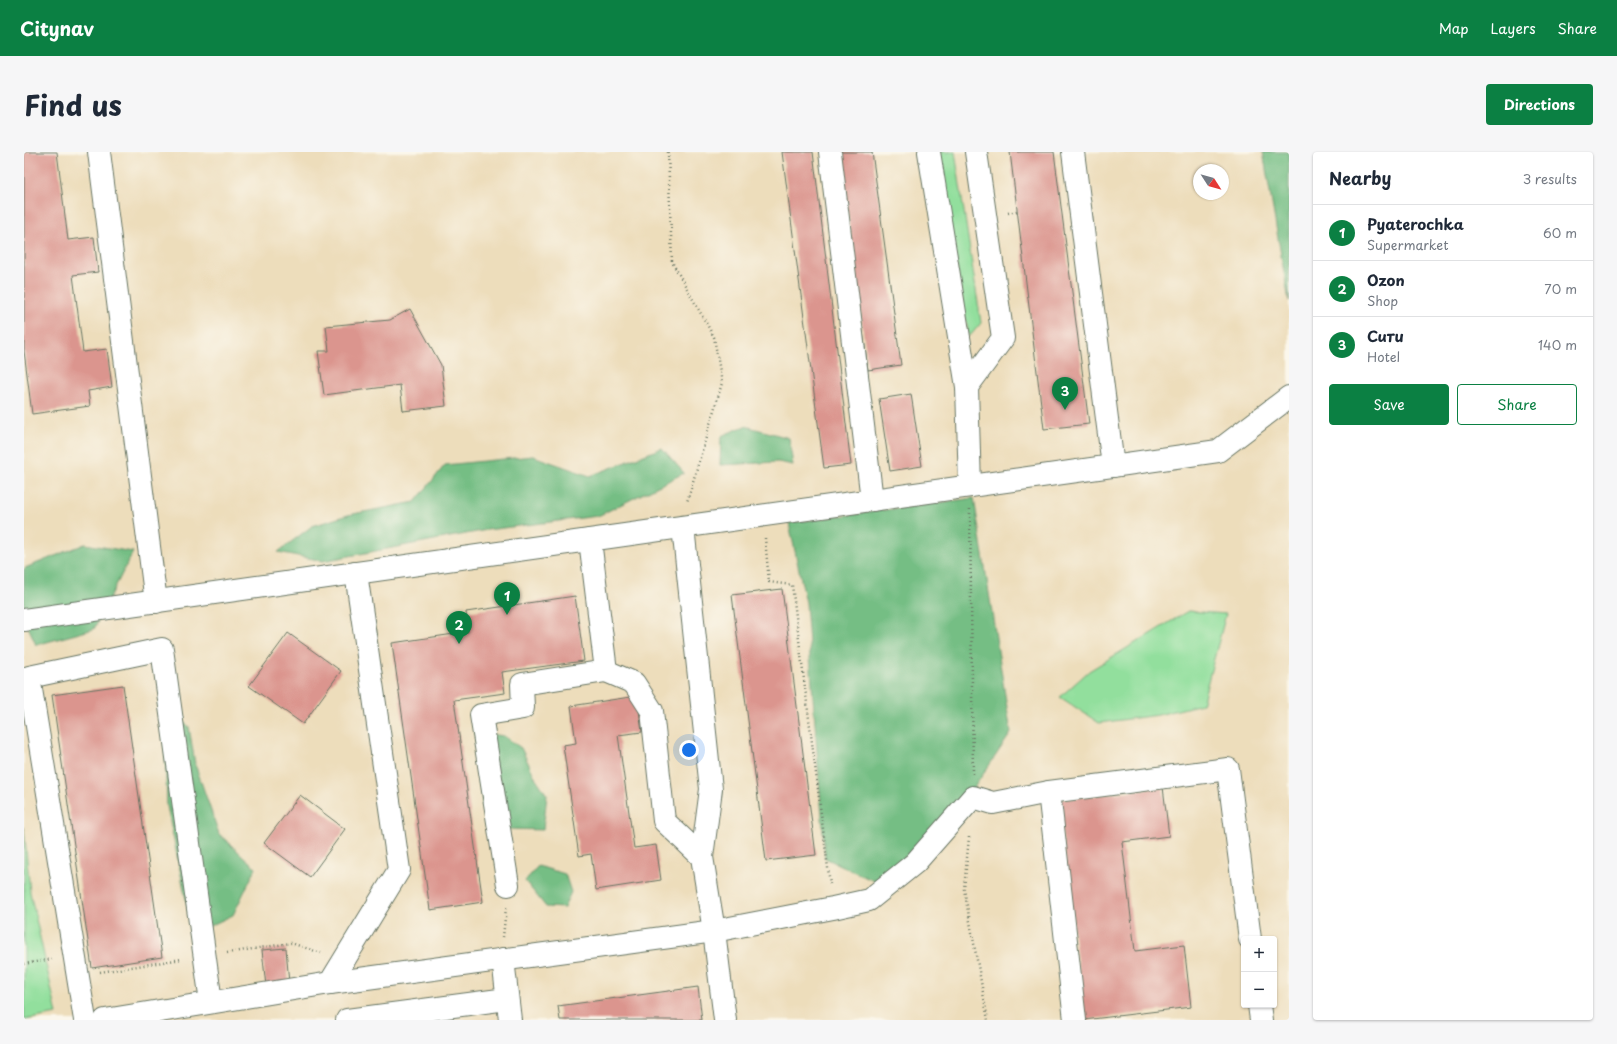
<!DOCTYPE html>
<meta charset="utf-8">
<style>
:root{--surface:#fff;--page:#f6f6f7;--text:#1f2937;--muted:#747a83;--line:#e0e1e3;--accent:#0b8043}
body{margin:0;font-family:"Playpen Sans",sans-serif;background:var(--page);color:var(--text)}
.controls{position:absolute;right:12px;bottom:12px;display:grid;overflow:hidden;border-radius:4px;box-shadow:0 1px 3px #0004}
.controls button{width:36px;height:36px;display:grid;place-items:center;padding:0;border:0;border-bottom:1px solid var(--line);background:var(--surface);color:var(--text);font:20px sans-serif}
.compass{position:absolute;left:1169px;top:12px;width:36px;height:36px;border-radius:50%;background:var(--surface);box-shadow:0 1px 3px #0004;rotate:126deg}
.you{position:absolute;left:665px;top:598px;width:14px;height:14px;margin:-10px;border:3px solid #fff;border-radius:50%;background:#1a73e8;box-shadow:0 0 0 6px #1a73e833}
.badge{display:grid;place-items:center;width:26px;height:26px;border-radius:50%;background:var(--accent);color:#fff;font-size:13px;font-weight:700}
.pin{position:absolute;translate:-50% -33px;filter:drop-shadow(0 1px 2px #0008)}
.pin::after{content:'';position:absolute;top:21px;width:14px;height:12px;background:inherit;clip-path:polygon(0 0,100% 0,50% 100%)}
.list{margin:0;padding:0;list-style:none}
h2{display:flex;justify-content:space-between;align-items:center;height:52px;margin:0;padding:0 16px;font-size:17px}
h2 small{font-size:13px;font-weight:400;color:var(--muted)}
.list li{display:grid;grid-template-columns:26px 1fr auto;gap:12px;align-items:center;box-sizing:border-box;height:56px;padding:0 16px;border-top:1px solid var(--line)}
.list b{display:block;font-size:15px;white-space:nowrap}
.list p{margin:0;font-size:13px;white-space:nowrap;color:var(--muted)}
.list em{font-size:13px;font-style:normal;color:var(--muted)}
.actions{display:flex;gap:8px;padding:12px 16px}
.actions a{flex:1;padding:9px 0;border:1px solid var(--accent);border-radius:4px;text-align:center;font-size:14px;color:var(--accent)}
.actions .main{background:var(--accent);color:#fff}
.map{position:relative;flex:none;width:1265px;height:868px;overflow:hidden;border-radius:4px}
header{display:flex;align-items:center;gap:24px;box-sizing:border-box;height:56px;padding:0 20px;background:var(--accent);color:#fff}
header strong{font-size:19px}
nav{display:flex;gap:22px;margin-inline-start:auto;font-size:14px}
.intro{display:flex;align-items:center;justify-content:space-between;box-sizing:border-box;height:96px;padding:0 24px}
h1{margin:0;font-size:28px}
.button{padding:10px 18px;border-radius:4px;background:var(--accent);color:#fff;font-size:14px;font-weight:700}
main{display:flex;gap:24px;padding:0 24px}
aside{flex:1;background:var(--surface);border-radius:4px;box-shadow:0 1px 3px #0004}
.map>svg:first-child{display:block}
</style>
<header>
<strong>Citynav</strong>
<nav><a>Map</a><a>Layers</a><a>Share</a></nav>
</header>
<div class="intro"><h1>Find us</h1><a class="button">Directions</a></div>
<main>
<div class="map">
<svg width="1265" height="868" viewBox="0 0 1265 868">
<rect width="100%" height="100%" fill="#fbf7ec"/>
<filter id="ink" filterUnits="userSpaceOnUse"><feTurbulence type="fractalNoise" baseFrequency=".025" numOctaves="2"/><feDisplacementMap in="SourceGraphic" scale="8" xChannelSelector="R" yChannelSelector="G"/><feConvolveMatrix kernelMatrix="1 2 1 2 8 2 1 2 1" color-interpolation-filters="sRGB"/></filter>
<filter id="wash" filterUnits="userSpaceOnUse"><feTurbulence type="fractalNoise" baseFrequency=".012" numOctaves="4" result="noise"/><feDisplacementMap in="SourceGraphic" scale="16" xChannelSelector="R" yChannelSelector="G"/><feGaussianBlur stdDeviation="0.9" result="paint"/><feColorMatrix in="noise" values="0 0 0 0 0 0 0 0 0 0 0 0 0 0 0 0 0 1.4 0 .05"/><feComposite in="paint" operator="in"/></filter>
<g filter="url(#wash)">
<rect width="100%" height="100%" fill="#edddbb"/>
<g fill="#92df9d" stroke="#588e68">
<path d="M913,0H931L957,171L945,185Z"/>
<path d="M1164,459L1202,462L1178,552L1134,563L1075,571L1036,545L1065,519Z"/>
<path d="M0,675L6,740L33,862L0,868Z"/>
</g>
<g fill="#75be84" stroke="#4a7e5c">
<path d="M1239,0H1265V149Z"/>
<path d="M721,274L765,286L769,313L754,310L696,313L697,284Z"/>
<path d="M638,296L660,321L574,364L463,378L299,409L254,400L288,374L324,363L391,350L421,313L509,304L566,324Z"/>
<path d="M950,346L987,581L941,649L854,731L801,706L782,451L765,371Z"/>
<path d="M61,392L109,400L70,477L12,493L0,465V418L1,416Z"/>
<path d="M139,547L165,575L171,612L195,682L232,716L209,763L169,782L143,654Z"/>
<path d="M451,580L480,584L497,596L511,625L523,643L519,678L484,677L459,660Z"/>
<path d="M514,714L541,722L547,740L540,756L522,755L501,729Z"/>
</g>
<g id="blocks">
<g fill="#db958e">
<path d="M0,0H33L44,88L70,85L74,120L49,123L59,200L83,197L88,235L64,239L66,254L8,262L0,199Z"/>
<path d="M758,0H789L827,313L800,316Z"/>
<path d="M816,0H848L877,213L844,218Z"/>
<path d="M986,0H1030L1065,272L1020,277Z"/>
<path d="M386,157L417,213L422,254L379,259L376,233L300,243L294,199H305L302,174L366,168Z"/>
<path d="M887,242L898,314L866,319L855,247Z"/>
<path d="M758,437L792,703L742,709L708,443Z"/>
<path d="M551,444L560,509L478,520L481,541L430,548L459,750L406,758L368,491L444,480L442,460Z"/>
<path d="M264,481L317,519L279,572L225,534Z"/>
<path d="M99,533L138,805L68,816L28,543Z"/>
<path d="M613,544L618,580L594,583L610,696L632,693L637,728L572,738L567,702L555,704L539,593L552,591L547,554Z"/>
<path d="M1139,635L1145,684L1098,690L1111,799L1160,793L1167,855L1060,868L1034,648Z"/>
<path d="M276,643L321,677L286,725L240,691Z"/>
<path d="M262,796L265,832L242,834L238,798Z"/>
<path d="M674,835L678,868H536L534,854Z"/>
</g>
</g>
</g>
<g filter="url(#ink)">
<use href="#blocks" fill-opacity="0" stroke="#677563" stroke-width="1"/>
<g fill="none" stroke-linecap="round" stroke-linejoin="round">
<g stroke="#677563" stroke-width="24">
<g id="minor">
<path d="M75,0L132,450"/>
<path d="M806,0L848,348"/>
<path d="M905,0L943,235L946,334"/>
<path d="M1049,0L1089,314"/>
<path d="M943,235L979,186L952,0"/>
<path d="M659,375L687,637L678,705"/>
<path d="M0,468L1194,299L1265,245"/>
<path d="M582,519L610,531L628,559L640,669L678,705L690,779L701,868"/>
<path d="M1025,640L1051,868"/>
<path d="M484,733L457,563L499,556L498,532L582,519L566,388"/>
<path d="M479,807L486,868"/>
<path d="M306,831L375,718L332,421"/>
<path d="M1235,853L1237,868"/>
<path d="M61,868L5,525L138,497L187,850"/>
<path d="M81,868L306,831L690,779L809,756L845,748L891,711L949,645L969,651L1025,640L1204,617L1226,787"/>
<path d="M323,868L483,847"/>
</g>
</g>
<g stroke="#677563" stroke-width="2.5" stroke-dasharray="1 3" stroke-linecap="butt">
<path d="M644,0L648,110L690,185L698,231L663,350"/>
<path d="M984,61L993,59"/>
<path d="M946,357L949,622"/>
<path d="M741,386L745,430L768,433L806,732"/>
<path d="M945,685L940,737L964,868"/>
<path d="M479,785L482,756"/>
<path d="M203,801L267,791L297,801"/>
<path d="M0,812L28,807"/>
<path d="M76,820L158,807"/>
</g>
<use href="#minor" stroke="#fff" stroke-width="22"/>
</g>
</g>
</svg>
<div class="controls">
<button>+</button>
<button>−</button>
</div>
<svg class="compass" viewBox="-18 -18 36 36"><path d="M0-13l5 13h-10z" fill="#e53935"/><path d="M0 13l5-13h-10z" fill="#747a83"/></svg>
<div class="you"></div>
<div class="pin badge" style="left:483px;top:463px">1</div>
<div class="pin badge" style="left:435px;top:492px">2</div>
<div class="pin badge" style="left:1041px;top:258px">3</div>
</div>
<aside>
<h2>Nearby<small>3 results</small></h2>
<ul class="list">
<li><span class="badge">1</span><div><b>Pyaterochka</b><p>Supermarket</p></div><em>60 m</em></li>
<li><span class="badge">2</span><div><b>Ozon</b><p>Shop</p></div><em>70 m</em></li>
<li><span class="badge">3</span><div><b>Сити</b><p>Hotel</p></div><em>140 m</em></li>
</ul>
<div class="actions"><a class="main">Save</a><a>Share</a></div>
</aside>
</main>
